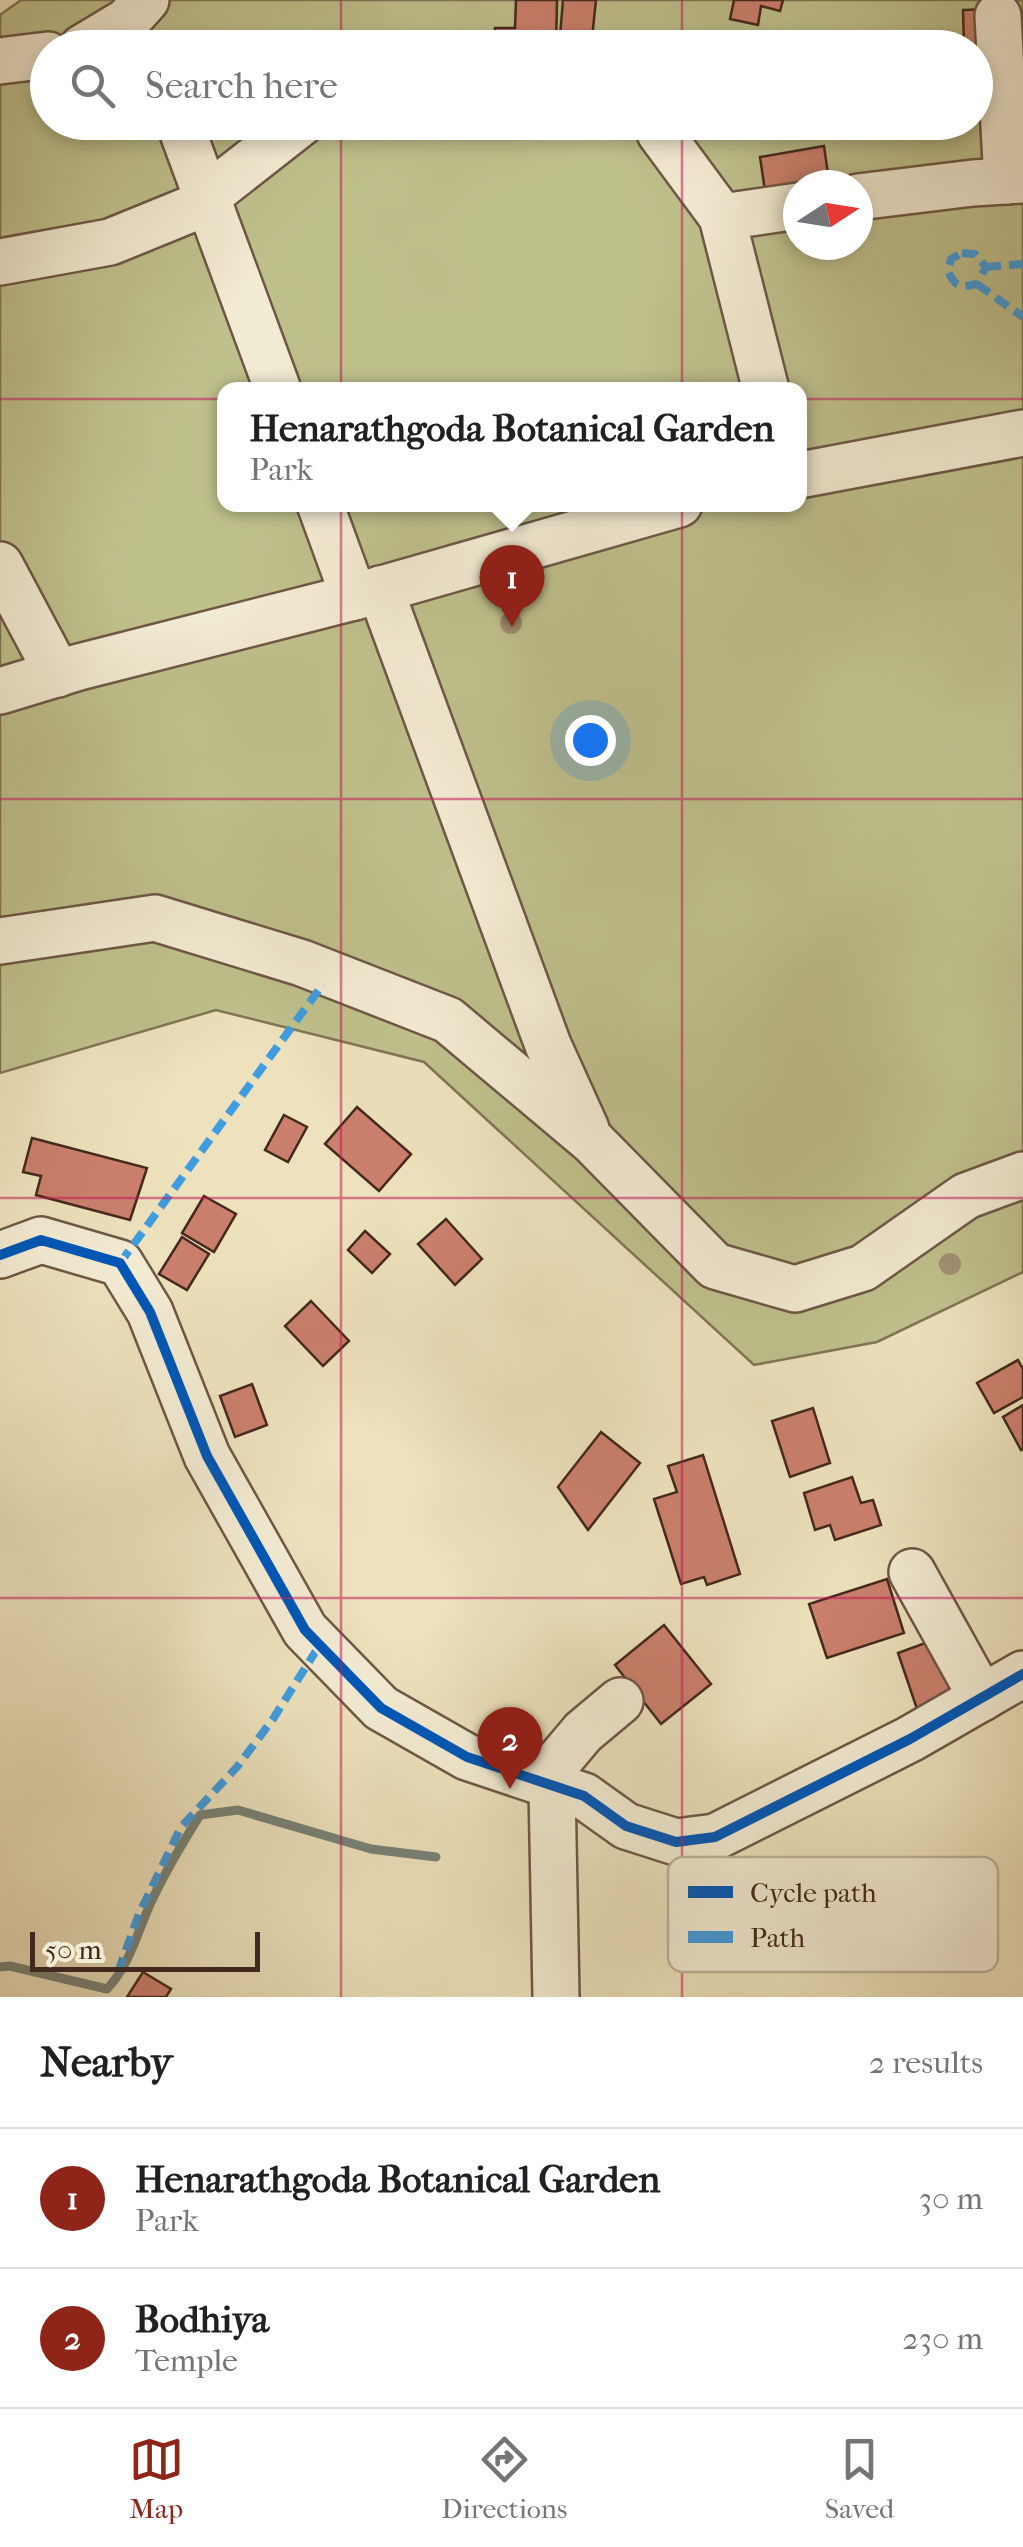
<!DOCTYPE html>
<style>
:root{--surface:#fff;--page:#f6f6f6;--text:#202124;--muted:#757577;--line:#e0e0e0;--accent:#8f2418}
body{margin:0;font-family:"IM FELL French Canon",serif;background:var(--page);color:var(--text)}
.compass{position:absolute;left:783px;top:170px;width:90px;height:90px;border-radius:50%;background:var(--surface);box-shadow:0 5px 15px #0003;rotate:78deg}
.scale{position:absolute;left:30px;bottom:25px;width:230px;box-sizing:border-box;padding-left:10px;border:5px solid #43291d;border-top:0;font-size:28px;line-height:35px;white-space:nowrap;color:#43291d;-webkit-text-stroke:8px #f3ecd4;paint-order:stroke}
.you{position:absolute;left:590px;top:740px;width:35px;height:35px;margin:-25px;border:8px solid #fff;border-radius:50%;background:#1a73e8;box-shadow:0 0 0 15px #1a73e833}
.badge{display:grid;place-items:center;width:65px;height:65px;border-radius:50%;background:var(--accent);color:#fff;font-size:32px;font-weight:700}
.pin{position:absolute;translate:-50% -82px;filter:drop-shadow(0 2px 5px #0008)}
.pin::after{content:'';position:absolute;top:52px;width:35px;height:30px;background:inherit;clip-path:polygon(0 0,100% 0,50% 100%)}
.popup{position:absolute;left:217px;top:382px;width:590px;height:130px;box-sizing:border-box;display:grid;place-content:center;border-radius:20px;background:var(--surface);filter:drop-shadow(0 2px 8px #0005);font-size:32px;white-space:nowrap;color:var(--muted)}
.popup b{font-size:38px;color:var(--text)}
.popup::after{content:'';position:absolute;left:50%;top:100%;margin-left:-20px;border:20px solid transparent;border-top-color:var(--surface)}
.list{margin:0;padding:0;list-style:none}
h2{display:flex;justify-content:space-between;align-items:center;height:130px;margin:0;padding:0 40px;font-size:42px}
h2 small{font-size:32px;font-weight:400;color:var(--muted)}
.list li{display:grid;grid-template-columns:65px 1fr auto;gap:30px;align-items:center;box-sizing:border-box;height:140px;padding:0 40px;border-top:2px solid var(--line)}
.list b{display:block;font-size:38px;white-space:nowrap}
.list p{margin:0;font-size:32px;white-space:nowrap;color:var(--muted)}
.list em{font-size:32px;font-style:normal;color:var(--muted)}
.icon{flex:none;width:55px;height:55px;fill:none;stroke:currentColor;stroke-width:2;stroke-linecap:round;stroke-linejoin:round}
.map{position:relative;flex:none;width:1023px;height:1997px;overflow:hidden}
.search{position:absolute;background:var(--surface);box-shadow:0 5px 15px #0003;left:30px;right:30px;top:30px;height:110px;display:flex;align-items:center;gap:25px;box-sizing:border-box;padding:0 35px;border-radius:55px;color:var(--muted);font-size:38px}
.sheet{height:410px;background:var(--surface)}
nav{display:flex;justify-content:space-around;align-items:center;box-sizing:border-box;height:140px;border-top:2px solid var(--line);background:var(--surface);font-size:28px;color:var(--muted)}
nav a{display:grid;justify-items:center;gap:5px}
nav .on{color:var(--accent)}
.map>svg:first-child{display:block}
</style>
<div class="map">
<svg width="1023" height="1997" viewBox="0 0 1023 1997">
<rect width="100%" height="100%" fill="#ede2bd"/>
<filter id="stains"><feTurbulence type="fractalNoise" baseFrequency=".002" numOctaves="4"/><feColorMatrix values="0 0 0 0 .2 0 0 0 0 .09 0 0 0 0 .02 0 0 0 .5 -.17"/></filter>
<radialGradient id="worn" r=".72"><stop offset=".6" stop-color="#630" stop-opacity="0"/><stop offset="1" stop-color="#630" stop-opacity=".3"/></radialGradient>
<path fill="#bfc18d" stroke="#817555" stroke-width="2.5" fill-rule="evenodd" d="M21,0H1023V1272L877,1342L754,1365L424,1062L216,1010L0,1073V15ZM48,48H976V122H48ZM798,185H858V245H798ZM225,390H800V504H225Z"/>
<g fill="none" stroke-linecap="round" stroke-linejoin="round">
<path stroke="#778277" stroke-width="9" d="M0,1967L10,1966L107,1989C131,1964 138,1929 153,1898C167,1869 183,1842 200,1815L238,1810L371,1849L436,1857"/>
</g>
<g fill="#cb806d" stroke="#43291d" stroke-width="2.5">
<path d="M516,0H557L556,48H494L495,28H515Z"/>
<path d="M563,0H596L591,48H559Z"/>
<path d="M734,0H783L780,11L761,6L758,25L730,19Z"/>
<path d="M990,9L991,49L964,48L963,10Z"/>
<path d="M824,146L829,181L765,191L760,157Z"/>
<path d="M357,1107L411,1154L379,1191L325,1144Z"/>
<path d="M284,1115L307,1127L288,1162L265,1150Z"/>
<path d="M32,1138L147,1168L130,1220L36,1195L41,1176L23,1172Z"/>
<path d="M204,1196L236,1214L214,1252L182,1233Z"/>
<path d="M446,1219L482,1259L455,1285L418,1244Z"/>
<path d="M365,1231L390,1254L372,1273L348,1250Z"/>
<path d="M182,1237L209,1254L187,1290L159,1274Z"/>
<path d="M311,1301L349,1341L323,1366L285,1326Z"/>
<path d="M1018,1360L1023,1369V1397L994,1413L977,1383Z"/>
<path d="M252,1384L267,1425L235,1437L220,1396Z"/>
<path d="M1023,1405V1449L1021,1450L1003,1417Z"/>
<path d="M813,1408L830,1463L790,1477L772,1421Z"/>
<path d="M601,1432L640,1463L588,1530L558,1487Z"/>
<path d="M703,1455L740,1574L707,1585L704,1577L681,1584L654,1499L677,1492L668,1466Z"/>
<path d="M852,1477L861,1503L873,1500L881,1525L835,1540L830,1525L815,1530L804,1493Z"/>
<path d="M887,1579L904,1633L827,1658L809,1604Z"/>
<path d="M664,1625L711,1684L661,1724L615,1665Z"/>
<path d="M936,1639L956,1698L918,1712L898,1653Z"/>
<path d="M143,1972L171,1989L166,1997H127Z"/>
</g>
<g fill="none" stroke-linecap="round" stroke-linejoin="round">
<g stroke="#6e5745" stroke-width="50">
<g id="minor">
<path d="M998,16L1007,181"/>
<path d="M82,48L127,21L146,0"/>
<path d="M0,61L48,55"/>
<path d="M179,122L278,390"/>
<path d="M667,122L660,133L722,217L766,390"/>
<path d="M858,197L973,183L1023,180"/>
<path d="M722,217L798,206"/>
<path d="M0,262L110,242L191,209L302,122"/>
<path d="M800,475L1023,433"/>
<path d="M320,504L354,597"/>
<path d="M0,565L58,674"/>
<path d="M380,589L548,1045L586,1129"/>
<path d="M0,691L79,667L354,597L679,504"/>
<path d="M0,941L155,918L302,963L448,1020L592,1141L715,1266L795,1289L863,1268L966,1196L1023,1175"/>
<path d="M0,1255L41,1240L120,1263L150,1312L207,1456L305,1630L381,1708L467,1757L584,1796L626,1826L676,1842L715,1837L910,1739L1023,1674"/>
<path d="M912,1572L982,1698"/>
<path d="M556,1997L552,1787L556,1764L583,1732L620,1701"/>
</g>
</g>
<use href="#minor" stroke="#f3ecd4" stroke-width="45"/>
<g stroke="#3f9cdf" stroke-width="8" stroke-dasharray="15 8" stroke-linecap="butt">
<path d="M962,253L975,254L986,267L977,284C960,288 955,287 948,271L951,259Z"/>
<path d="M986,267L1023,264"/>
<path d="M977,284L1023,317"/>
<path d="M120,1263L323,984"/>
<path d="M118,1972L139,1914L181,1827L237,1767L273,1719L319,1646"/>
</g>
<g stroke="#f3ecd4" stroke-width="16">
<path id="cycleway" d="M0,1255L41,1240L120,1263L150,1312L207,1456L305,1630L381,1708L467,1757L584,1796L626,1826L676,1842L715,1837L910,1739L1023,1674"/>
</g>
<use href="#cycleway" stroke="#0057b8" stroke-width="10"/>
</g>
<g fill="#a19174">
<circle cx="511" cy="623" r="11"/>
<circle cx="950" cy="1264" r="11"/>
</g>
<path fill="none" stroke="#c2185b" stroke-width="2.5" stroke-opacity="0.55" d="M341,0V48M682,0V48M341,122V1997M682,122V1997M0,399H1023M0,799H1023M0,1198H1023M0,1598H1023"/>
<rect x="668" y="1857" width="330" height="115" rx="15" fill="#f3ecd4" stroke="#beb29d" stroke-width="2.5"/>
<rect x="688" y="1886" width="45" height="12" fill="#0057b8"/>
<rect x="688" y="1931" width="45" height="12" fill="#3f9cdf"/>
<g font-size="28" fill="#43291d">
<text x="750" y="1902">Cycle path</text>
<text x="750" y="1947">Path</text>
</g>
<rect width="100%" height="100%" filter="url(#stains)"/>
<rect width="100%" height="100%" fill="url(#worn)"/>
</svg>
<svg class="compass" viewBox="-18 -18 36 36"><path d="M0-13l5 13h-10z" fill="#e53935"/><path d="M0 13l5-13h-10z" fill="#757577"/></svg>
<div class="scale">50 m</div>
<div class="you"></div>
<div class="pin badge" style="left:512px;top:627px">1</div>
<div class="popup"><b>Henarathgoda Botanical Garden</b>Park</div>
<div class="pin badge" style="left:510px;top:1789px">2</div>
<div class="search"><svg class="icon" aria-label="search" viewBox="0 0 24 24"><circle cx="10" cy="10" r="6"/><path d="M15 15l6 6"/></svg>Search here</div>
</div>
<section class="sheet">
<h2>Nearby<small>2 results</small></h2>
<ul class="list">
<li><span class="badge">1</span><div><b>Henarathgoda Botanical Garden</b><p>Park</p></div><em>30 m</em></li>
<li><span class="badge">2</span><div><b>Bodhiya</b><p>Temple</p></div><em>230 m</em></li>
</ul>
</section>
<nav>
<a class="on"><svg class="icon" aria-label="map" viewBox="0 0 24 24"><path d="M3 6l6-2 6 2 6-2v14l-6 2-6-2-6 2zM9 4v14M15 6v14"/></svg>Map</a>
<a><svg class="icon" aria-label="directions" viewBox="0 0 24 24"><path d="M12 3l9 9-9 9-9-9zM9 14v-3h6M13 9l2 2-2 2"/></svg>Directions</a>
<a><svg class="icon" aria-label="saved" viewBox="0 0 24 24"><path d="M7 4h10v16l-5-4-5 4z"/></svg>Saved</a>
</nav>
